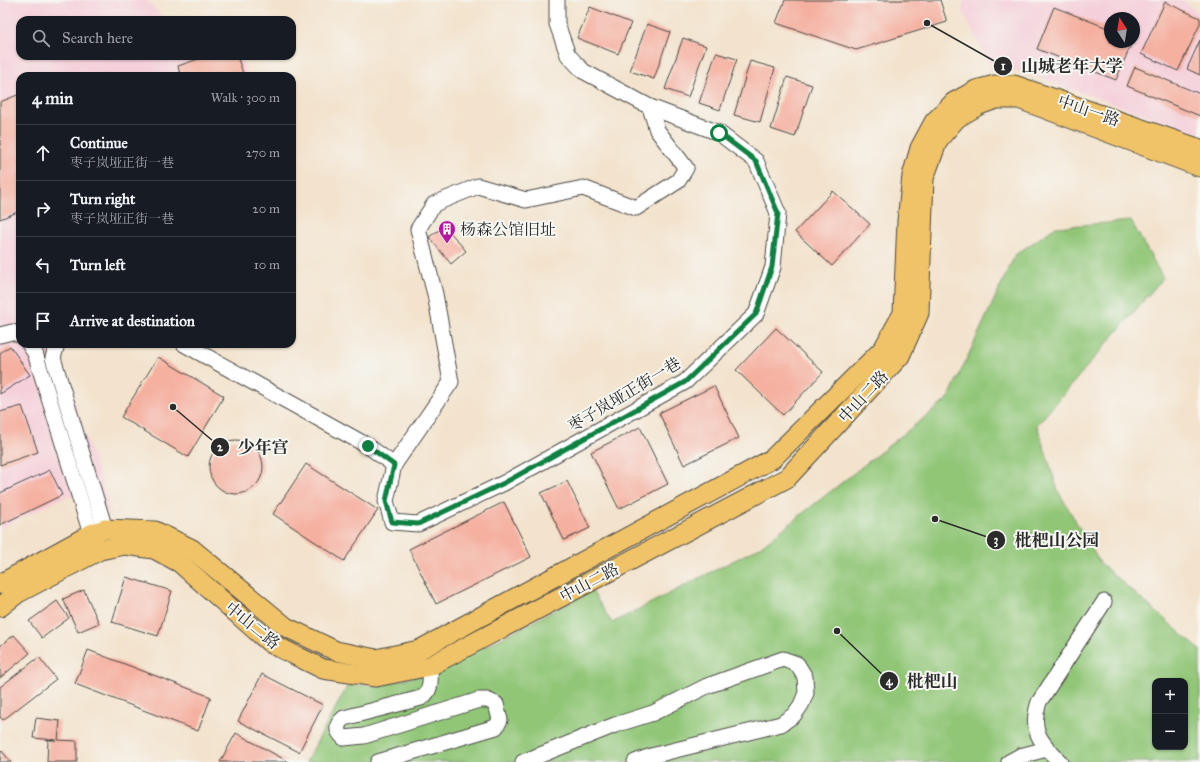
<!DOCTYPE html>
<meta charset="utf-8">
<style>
:root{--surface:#171b24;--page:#242831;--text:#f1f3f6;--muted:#9ea1a6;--line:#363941}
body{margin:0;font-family:"IM FELL Great Primer","Noto Serif SC",serif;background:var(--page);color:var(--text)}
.controls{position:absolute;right:12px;bottom:12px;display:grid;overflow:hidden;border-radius:8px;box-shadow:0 1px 3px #0004}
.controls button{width:36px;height:36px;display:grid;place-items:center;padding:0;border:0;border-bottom:1px solid var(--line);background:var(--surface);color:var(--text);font:20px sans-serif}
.compass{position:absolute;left:1104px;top:12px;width:36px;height:36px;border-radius:50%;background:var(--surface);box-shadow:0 1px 3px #0004;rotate:348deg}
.stop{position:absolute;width:12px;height:12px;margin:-9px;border:3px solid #0b8043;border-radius:50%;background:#fff}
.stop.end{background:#0b8043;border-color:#fff;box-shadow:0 1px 4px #0008}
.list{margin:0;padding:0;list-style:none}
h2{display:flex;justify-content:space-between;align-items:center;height:52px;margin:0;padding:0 16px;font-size:17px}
h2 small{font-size:13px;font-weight:400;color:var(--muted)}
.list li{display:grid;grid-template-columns:26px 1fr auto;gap:12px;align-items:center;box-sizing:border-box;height:56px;padding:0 16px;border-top:1px solid var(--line)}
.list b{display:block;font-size:15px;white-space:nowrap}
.list p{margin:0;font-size:13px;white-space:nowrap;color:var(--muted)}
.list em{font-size:13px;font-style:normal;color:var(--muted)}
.icon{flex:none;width:22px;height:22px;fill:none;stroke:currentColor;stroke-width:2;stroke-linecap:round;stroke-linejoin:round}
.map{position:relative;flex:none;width:1200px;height:762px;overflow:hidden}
.search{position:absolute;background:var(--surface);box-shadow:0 1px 3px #0004;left:16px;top:16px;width:280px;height:44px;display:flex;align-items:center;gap:10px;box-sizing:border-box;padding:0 14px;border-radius:12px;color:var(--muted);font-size:15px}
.panel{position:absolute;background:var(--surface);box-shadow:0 1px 3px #0004;left:16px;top:72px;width:280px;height:276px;border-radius:12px}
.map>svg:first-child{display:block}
</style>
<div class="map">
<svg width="1200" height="762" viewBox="0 0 1200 762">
<rect width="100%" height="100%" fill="#f6f6f2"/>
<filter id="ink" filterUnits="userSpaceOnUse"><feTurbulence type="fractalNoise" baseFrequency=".025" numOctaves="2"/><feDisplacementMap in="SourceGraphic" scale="8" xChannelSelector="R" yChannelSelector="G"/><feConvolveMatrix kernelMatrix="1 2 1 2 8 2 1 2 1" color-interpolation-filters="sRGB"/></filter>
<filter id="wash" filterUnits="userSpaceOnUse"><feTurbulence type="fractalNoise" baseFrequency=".012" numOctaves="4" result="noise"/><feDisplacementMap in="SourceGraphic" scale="16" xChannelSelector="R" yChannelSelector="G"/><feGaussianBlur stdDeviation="0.9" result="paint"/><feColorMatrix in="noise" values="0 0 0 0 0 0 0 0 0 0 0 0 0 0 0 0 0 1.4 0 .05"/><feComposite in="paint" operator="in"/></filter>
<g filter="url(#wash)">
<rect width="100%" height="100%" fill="#f3e3cd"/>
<g fill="#f5cfd9" fill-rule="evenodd">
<path d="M0,0H146L166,20H20V56H241L248,76H20V344H56L111,513L68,496L0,528Z"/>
<path d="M964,0H1183L1200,15V134L1020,71L992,69L966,19L962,8ZM1110,18H1134V42H1110Z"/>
</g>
<path fill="#91c677" stroke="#5e7851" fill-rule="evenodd" d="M1131,221L1163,278L1037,425L1058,491L1100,563L1200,650V762H306L348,685L378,686L438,671L592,591L612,623L760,547L948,399L1015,255L1056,227ZM1155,681H1185V747H1155Z"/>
<g id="blocks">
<g fill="#f5b0a0">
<path d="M785,0H940L947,22L856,50L776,23Z"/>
<path d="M1165,2L1200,18V24L1178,71L1141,54Z"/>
<path d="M590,7L631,23L618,54L577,38Z"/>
<path d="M1054,7L1110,29V42H1132L1116,80L1037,49Z"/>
<path d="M647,24L670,32L654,79L630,71Z"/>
<path d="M683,38L706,46L688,97L665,89Z"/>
<path d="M1200,40V75L1187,69Z"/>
<path d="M716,53L737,59L720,110L699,103Z"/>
<path d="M207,56H237L244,76H177L180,75L178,66Z"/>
<path d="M750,61L775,68L760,122L734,115Z"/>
<path d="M1135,67L1200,94V116L1127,86Z"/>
<path d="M787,77L812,85L795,137L771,129Z"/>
<path d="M20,94V211L0,219V102Z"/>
<path d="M833,191L870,224L832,266L795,232Z"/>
<path d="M445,226L466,251L451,264L429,237Z"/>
<path d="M776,328L823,372L783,415L736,370Z"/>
<path d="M10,346L30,375L0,394V353Z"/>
<path d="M158,357L224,396L188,457L121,417Z"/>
<path d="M714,386L739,438L684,465L659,413Z"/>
<path d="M22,406L38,452L0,465V412Z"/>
<path d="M640,427L668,484L619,509L591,452Z"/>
<circle cx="236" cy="467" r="27"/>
<path d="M306,464L378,510L344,561L273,514Z"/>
<path d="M50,470L62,495L0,525V493Z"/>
<path d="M567,481L590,528L564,540L541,493Z"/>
<path d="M504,502L531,557L436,604L409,549Z"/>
<path d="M126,577L172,591L158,636L112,622Z"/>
<path d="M84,590L99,623L78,632L63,599Z"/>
<path d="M57,601L69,618L42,638L29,621Z"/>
<path d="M14,635L30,653L0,678V646Z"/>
<path d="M88,650L211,697L198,731L75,684Z"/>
<path d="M39,657L56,679L3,720L0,717V687Z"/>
<path d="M262,674L323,705L299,752L238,721Z"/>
<path d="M36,718L60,721L58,740L77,741V762H47L48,740H56L33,738Z"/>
<path d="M236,733L289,762H220Z"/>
<path d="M1,750L11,762H0Z"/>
</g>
</g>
</g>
<g filter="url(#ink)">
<use href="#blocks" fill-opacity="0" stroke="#494743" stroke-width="1"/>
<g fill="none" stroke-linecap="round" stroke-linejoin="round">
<g stroke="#494743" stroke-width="17">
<g id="minor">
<path d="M0,335L12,332L20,335"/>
<path d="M29,344L35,353L91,534"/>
<path d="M57,344L53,358L105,529"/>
<path d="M184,344L368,446L394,465L451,382L435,294L418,229L434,204L478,186L526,200L583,188L636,208L678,181L686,168L657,130L650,107"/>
<path d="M394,465L386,501L392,522L418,524L504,483L685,382L756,314L773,267L778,213L756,161L719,133L650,107L583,71L568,55L557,24V0"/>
<path d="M378,762L496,727L500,720L496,704L487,700H479L364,736L344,738C336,731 335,725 344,718L421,698C433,690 430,679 430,666"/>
<path d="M523,762L615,725L653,713L707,686L783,659L797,664L805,677L806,693L801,705L794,715L781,724L651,756L635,762"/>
<path d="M1009,762L1020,756L1047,749"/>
<path d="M1060,762C1041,743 1029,730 1039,702L1104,602"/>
</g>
</g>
<g stroke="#494743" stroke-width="21">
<g id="major">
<path d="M0,584L91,534L105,529L155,531L192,549L286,627L336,651L376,659L419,650L772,459L883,349L903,313L907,221L912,176L920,148L934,122L954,102L976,90L995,85H1014L1200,149"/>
<path d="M0,607L18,593L100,550L125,545L154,549L180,563L270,643L323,669L376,677L430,666L787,478L900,356L919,313L924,178L938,140L957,118L979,105L996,99H1019L1200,167"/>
</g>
</g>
<use href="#minor" stroke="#fff" stroke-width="15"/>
<use href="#major" stroke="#f0c369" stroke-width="19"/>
</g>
</g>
<g fill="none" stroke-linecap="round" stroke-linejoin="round" filter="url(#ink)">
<path stroke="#0b8043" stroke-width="5" d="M368,446L394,465L386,501L392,522L418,524L504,483L685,382L756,314L772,267L778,213L756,161L719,133"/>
</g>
<defs>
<g id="building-pin" transform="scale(0.9)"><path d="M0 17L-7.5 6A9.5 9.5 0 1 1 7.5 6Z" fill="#b5179e" stroke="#f6f6f2"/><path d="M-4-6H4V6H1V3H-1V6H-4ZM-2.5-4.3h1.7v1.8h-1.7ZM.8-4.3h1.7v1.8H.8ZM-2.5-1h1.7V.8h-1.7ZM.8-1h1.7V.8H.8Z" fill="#fff"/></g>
</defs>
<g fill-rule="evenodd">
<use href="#building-pin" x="447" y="229"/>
</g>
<g text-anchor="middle" stroke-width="4" stroke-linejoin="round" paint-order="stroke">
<g font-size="16" fill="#2b2b2b" stroke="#f6f6f2">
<text transform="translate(1089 110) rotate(19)" y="6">中山一路</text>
<text transform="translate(624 394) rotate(-31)" y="6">枣子岚垭正街一巷</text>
<text transform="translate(863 396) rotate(-47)" y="6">中山二路</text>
<text transform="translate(589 582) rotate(-28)" y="6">中山二路</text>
<text transform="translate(253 625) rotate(39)" y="6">中山二路</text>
</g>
<g font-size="16" fill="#2b2b2b" stroke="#f6f6f2" text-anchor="start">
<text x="460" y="235">杨森公馆旧址</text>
</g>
</g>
<path fill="none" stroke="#2b2b2b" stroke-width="1.5" d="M927 23L1003 66M173 407L220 447M935 519L996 540M837 631L889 681"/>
<g fill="#2b2b2b" stroke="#f6f6f2" stroke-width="1.5">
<circle cx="927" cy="23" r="4"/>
<circle cx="173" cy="407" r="4"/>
<circle cx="935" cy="519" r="4"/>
<circle cx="837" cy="631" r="4"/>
<circle cx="1003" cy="66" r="10"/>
<circle cx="220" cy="447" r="10"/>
<circle cx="996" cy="540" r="10"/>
<circle cx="889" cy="681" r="10"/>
</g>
<g font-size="12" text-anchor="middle" font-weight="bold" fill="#fff">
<text x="1003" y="70">1</text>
<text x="220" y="451">2</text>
<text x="996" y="544">3</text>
<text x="889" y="685">4</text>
</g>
<g font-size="17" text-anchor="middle" font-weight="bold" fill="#2b2b2b" stroke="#f6f6f2" stroke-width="4" stroke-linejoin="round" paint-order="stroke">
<text x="1072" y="72">山城老年大学</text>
<text x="263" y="453">少年宫</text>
<text x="1057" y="546">枇杷山公园</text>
<text x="932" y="687">枇杷山</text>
</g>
</svg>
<div class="controls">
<button>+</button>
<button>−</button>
</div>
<svg class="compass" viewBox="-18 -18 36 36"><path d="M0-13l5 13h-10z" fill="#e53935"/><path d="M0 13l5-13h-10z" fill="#9ea1a6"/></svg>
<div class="stop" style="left:719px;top:133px"></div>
<div class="stop end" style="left:368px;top:446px"></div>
<div class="search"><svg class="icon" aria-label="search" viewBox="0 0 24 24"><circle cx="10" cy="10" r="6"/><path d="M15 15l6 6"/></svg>Search here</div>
<section class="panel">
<h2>4 min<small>Walk · 300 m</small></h2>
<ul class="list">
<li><svg class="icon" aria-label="ahead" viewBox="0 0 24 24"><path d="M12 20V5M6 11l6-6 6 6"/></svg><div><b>Continue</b><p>枣子岚垭正街一巷</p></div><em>270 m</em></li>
<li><svg class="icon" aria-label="right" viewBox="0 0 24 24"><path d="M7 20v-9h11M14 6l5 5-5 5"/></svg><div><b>Turn right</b><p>枣子岚垭正街一巷</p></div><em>20 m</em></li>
<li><svg class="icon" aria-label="left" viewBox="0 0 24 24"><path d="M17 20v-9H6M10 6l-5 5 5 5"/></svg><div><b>Turn left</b></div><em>10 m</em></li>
<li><svg class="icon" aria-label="arrive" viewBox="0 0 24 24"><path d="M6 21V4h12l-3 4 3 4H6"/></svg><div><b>Arrive at destination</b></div></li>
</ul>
</section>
</div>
